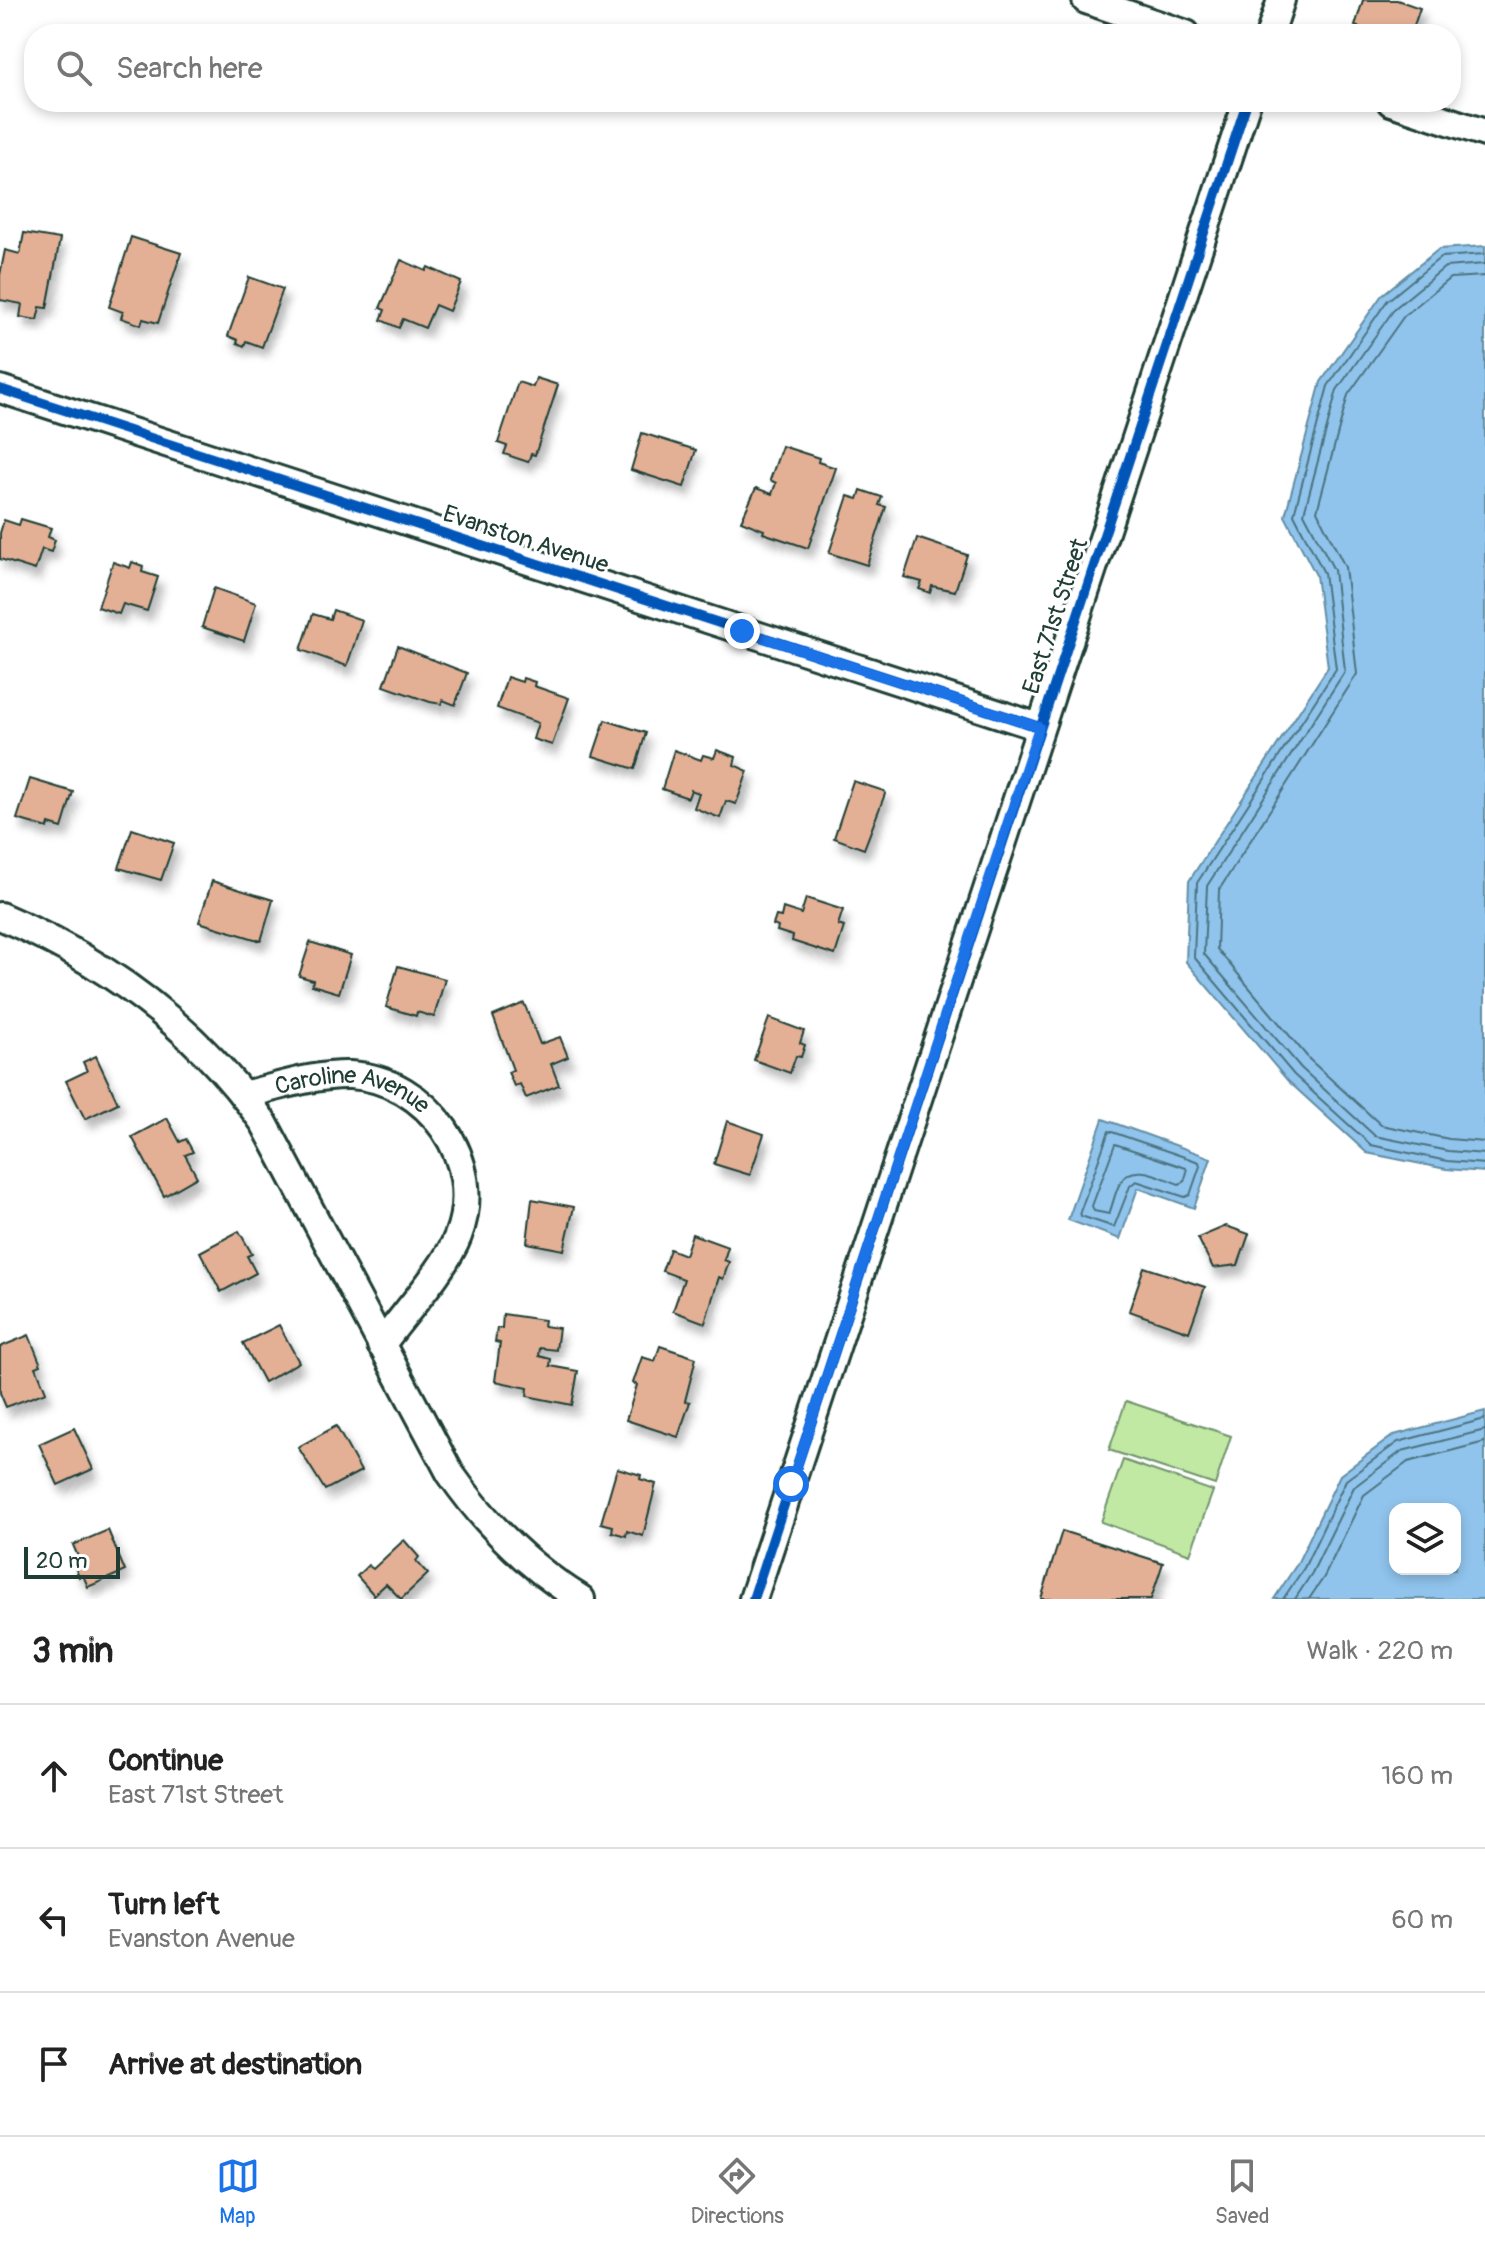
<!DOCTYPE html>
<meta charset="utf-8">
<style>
:root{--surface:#fff;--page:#f6f6f6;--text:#222;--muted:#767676;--line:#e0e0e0;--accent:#1a73e8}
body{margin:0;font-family:Pangolin,sans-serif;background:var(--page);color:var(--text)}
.controls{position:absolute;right:24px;bottom:24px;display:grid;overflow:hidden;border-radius:16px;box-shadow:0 4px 12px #0003}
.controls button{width:72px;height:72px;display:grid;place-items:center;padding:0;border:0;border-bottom:2px solid var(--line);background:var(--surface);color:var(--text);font:40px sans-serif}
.scale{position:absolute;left:24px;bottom:20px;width:96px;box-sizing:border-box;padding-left:8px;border:4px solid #1f3d34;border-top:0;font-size:22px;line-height:28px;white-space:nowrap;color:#1f3d34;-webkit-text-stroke:6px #fff;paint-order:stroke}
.stop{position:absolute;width:24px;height:24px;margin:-18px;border:6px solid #1a73e8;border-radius:50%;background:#fff}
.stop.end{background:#1a73e8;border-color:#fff;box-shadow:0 2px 8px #0008}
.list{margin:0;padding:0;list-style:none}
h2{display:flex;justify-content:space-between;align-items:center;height:104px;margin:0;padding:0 32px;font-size:34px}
h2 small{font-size:26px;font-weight:400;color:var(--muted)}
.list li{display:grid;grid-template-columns:52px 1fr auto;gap:24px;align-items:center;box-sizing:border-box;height:144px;padding:0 32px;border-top:2px solid var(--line)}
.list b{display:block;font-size:30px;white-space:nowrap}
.list p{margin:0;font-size:26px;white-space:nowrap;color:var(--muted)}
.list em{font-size:26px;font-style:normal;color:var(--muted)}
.icon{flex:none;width:44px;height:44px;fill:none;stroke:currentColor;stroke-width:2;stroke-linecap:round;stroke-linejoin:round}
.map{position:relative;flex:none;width:1485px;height:1599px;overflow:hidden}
.search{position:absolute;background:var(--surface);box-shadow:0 4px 12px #0003;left:24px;right:24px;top:24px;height:88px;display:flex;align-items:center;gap:20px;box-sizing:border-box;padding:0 28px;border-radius:32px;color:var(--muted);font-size:30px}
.sheet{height:536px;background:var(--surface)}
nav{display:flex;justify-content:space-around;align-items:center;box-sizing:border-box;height:112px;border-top:2px solid var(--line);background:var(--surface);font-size:22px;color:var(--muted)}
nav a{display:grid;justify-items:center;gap:4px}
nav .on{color:var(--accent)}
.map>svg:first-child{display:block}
</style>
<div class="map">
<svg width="1485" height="1599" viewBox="0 0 1485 1599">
<defs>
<filter id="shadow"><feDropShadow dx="5" dy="9" stdDeviation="4" flood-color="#0004"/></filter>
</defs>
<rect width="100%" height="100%" fill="#fff"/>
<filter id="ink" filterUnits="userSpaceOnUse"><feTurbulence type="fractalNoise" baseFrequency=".0125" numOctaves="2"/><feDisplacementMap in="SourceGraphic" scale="16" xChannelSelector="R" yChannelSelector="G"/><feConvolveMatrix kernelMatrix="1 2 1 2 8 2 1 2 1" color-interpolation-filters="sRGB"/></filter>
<g filter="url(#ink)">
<g fill="#c2e9a4" stroke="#70936c" stroke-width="2">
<path d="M1126,1401L1231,1436L1215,1485L1109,1450Z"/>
<path d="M1123,1460L1213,1491L1190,1554L1101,1522Z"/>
</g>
<g fill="#90c4ed" stroke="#638ea3" stroke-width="2" fill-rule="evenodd">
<path d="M1485,246V1172L1446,1169L1367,1153L1288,1081L1186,962L1189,881L1328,667L1316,575L1285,516L1321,382L1382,295L1439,249Z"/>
<path d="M1103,1119L1211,1158L1194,1208L1138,1188L1120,1239L1068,1220Z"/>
<path d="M1485,1411V1599H1274L1297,1564L1340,1475L1394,1435ZM1455,1509V1569H1395V1509Z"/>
</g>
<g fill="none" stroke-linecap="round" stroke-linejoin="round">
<g stroke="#4c737e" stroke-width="2">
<path d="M1485,254L1441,257L1387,301L1328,386L1294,514L1324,573L1336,669L1197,883L1194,957L1294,1075L1371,1145L1447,1161L1485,1164"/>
<path d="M1485,264L1445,267L1395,308L1337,390L1304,513L1334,570L1345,671L1207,886L1204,954L1301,1068L1375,1136L1448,1151L1485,1154"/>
<path d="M1485,276L1450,278L1404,316L1348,395L1317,511L1345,567L1357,674L1219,890L1217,949L1310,1060L1381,1125L1449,1139L1485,1142"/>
<path d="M1109,1131L1199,1162L1200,1166L1190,1195L1185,1197L1136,1181L1130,1186L1114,1227L1081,1216L1080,1212Z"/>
<path d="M1115,1144L1186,1168L1187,1172L1184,1182L1179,1184C1162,1178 1132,1160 1120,1183C1115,1192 1113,1204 1109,1214L1094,1211L1092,1206Z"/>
<path d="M1283,1599L1304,1568L1346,1480L1398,1442L1485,1419"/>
<path d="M1295,1599L1312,1573L1354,1487L1402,1451L1485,1430"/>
<path d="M1309,1599L1324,1577L1364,1495L1408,1462L1485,1442"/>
</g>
</g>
<g fill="#e3b095" stroke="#1f3d34" stroke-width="2" filter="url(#shadow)">
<path d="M1363,0H1397L1420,8L1411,34H1379L1355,26Z"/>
<path d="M24,233L60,239L47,308L40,307L37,320L20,317L22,304L0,300V275L5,250L20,254Z"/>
<path d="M131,237L181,253L158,323L143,319L141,325L121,318L123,312L109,307Z"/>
<path d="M401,260L426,271L428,267L461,282L449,311L435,305L425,328L403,319L399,328L381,320L385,310L380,308Z"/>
<path d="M249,277L283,289L262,347L246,341L244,346L237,343L238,340L228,336Z"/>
<path d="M536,378L558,385L535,455L531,454L528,462L504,454L507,446L498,443L518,382L533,387Z"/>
<path d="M642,433L696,450L684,487L631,470Z"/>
<path d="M782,446L819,458L818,462L836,468L808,548L763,533L764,530L741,521L756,488L772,494L776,483L770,480Z"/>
<path d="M861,490L882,497L879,505L886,507L867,565L829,553L848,496L858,499Z"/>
<path d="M21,519L51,528L48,537L55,540L51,552L42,549L35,570L0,559V533L4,520L19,525Z"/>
<path d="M917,538L967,555L955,591L932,586L930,593L919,589L922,582L904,577Z"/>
<path d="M113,562L130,568L132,562L143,566L142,572L158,577L147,611L123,604L119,614L98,607Z"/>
<path d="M214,588L256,603L244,641L202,627Z"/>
<path d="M333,610L362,620L347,666L301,650L313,614L330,619Z"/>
<path d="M398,646L467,673L455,705L443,700L441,704L430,702L384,686Z"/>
<path d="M507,677L522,682L523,678L535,682L534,686L569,698L552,745L533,739L538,723L497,708Z"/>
<path d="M605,720L646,733L635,769L593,756Z"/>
<path d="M674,750L701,760L703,755L714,758L717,750L736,757L734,765L748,771L736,804L726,801L720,818L694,808L699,793L691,790L688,798L662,789Z"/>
<path d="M30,779L73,792L62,828L49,824L48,828L17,819Z"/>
<path d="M853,781L884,791L885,794L864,849L834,838Z"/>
<path d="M132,829L174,843L161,880L119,868Z"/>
<path d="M212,881L273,900L261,941L199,922Z"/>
<path d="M806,898L843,910L838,925L844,927L835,955L792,941L793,936L777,931L778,927L773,925L776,916L781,917L783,908L801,914Z"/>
<path d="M310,942L351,955L339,993L312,985L313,980L299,976Z"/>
<path d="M398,966L445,979L434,1017L417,1012L416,1016L386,1007Z"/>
<path d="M524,1003L540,1044L560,1037L568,1057L551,1064L559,1085L526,1098L520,1084L514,1086L508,1072L513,1070L493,1016Z"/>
<path d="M769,1018L804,1031L800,1043L805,1045L801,1057L796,1056L790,1073L754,1060Z"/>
<path d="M96,1056L118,1103L85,1119L66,1081L87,1071L83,1062Z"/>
<path d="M167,1118L180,1142L186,1139L193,1152L185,1155L197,1177L164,1196L132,1137Z"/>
<path d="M727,1121L764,1134L750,1175L714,1164Z"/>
<path d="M532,1199L574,1207L564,1250L527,1243Z"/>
<path d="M1226,1226L1249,1234L1238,1265L1213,1268L1198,1238Z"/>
<path d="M239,1231L252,1254L247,1256L256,1273L221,1292L200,1252Z"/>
<path d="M692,1234L728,1247L724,1260L729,1262L723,1279L719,1277L705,1323L673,1311L684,1279L662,1271L670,1249L685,1255Z"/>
<path d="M1144,1267L1205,1287L1189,1332L1129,1311Z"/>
<path d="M503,1314L544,1320L543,1326L559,1328L556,1350L540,1348L539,1356L551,1359L550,1366L578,1371L572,1405L527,1396L528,1388L495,1381L500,1343L495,1342L497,1328H502Z"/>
<path d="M279,1325L299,1362L264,1382L243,1343Z"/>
<path d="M29,1335L41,1365L36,1367L46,1392L6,1407L0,1393V1347Z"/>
<path d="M660,1346L696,1358L685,1401L690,1402L678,1437L626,1420L637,1385L633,1383L642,1357L655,1361Z"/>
<path d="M336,1426L361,1471L325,1490L298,1447Z"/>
<path d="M74,1428L93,1469L58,1485L39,1444Z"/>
<path d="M617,1468L641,1475L640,1479L656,1484L643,1536L627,1531L626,1536L612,1532L613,1526L601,1523Z"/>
<path d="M108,1530L125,1571L88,1587L83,1575L79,1577L73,1562L79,1559L73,1545Z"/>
<path d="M1062,1531L1163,1563L1151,1599H1041Z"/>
<path d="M404,1540L419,1557L416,1561L428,1574L401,1599L386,1584L374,1595L357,1576L368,1565L373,1569Z"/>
</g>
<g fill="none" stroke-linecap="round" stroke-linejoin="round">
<g stroke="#1f3d34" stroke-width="32">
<g id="minor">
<path d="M1086,0L1186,34"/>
<path d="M1270,34L1281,0"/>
<path d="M1391,102L1485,133"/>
<path d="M0,389L1039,727"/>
<path d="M0,916C106,961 197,1028 264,1123L450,1473C486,1525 527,1566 581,1599"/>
<path id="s1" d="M243,1095C278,1087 315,1074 350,1075C428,1079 487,1162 458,1236C446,1268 403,1315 381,1345"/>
<path d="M753,1599L1247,102"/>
</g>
</g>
<use href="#minor" stroke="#fff" stroke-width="26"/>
<g stroke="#fff" stroke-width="15">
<g id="cycleway">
<path d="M0,389L1039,727"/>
<path d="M753,1599L1247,102"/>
</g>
</g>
<use href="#cycleway" stroke="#0057b8" stroke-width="10"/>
</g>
</g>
<g fill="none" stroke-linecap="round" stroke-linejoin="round" filter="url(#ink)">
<path stroke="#1a73e8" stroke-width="10" d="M742,631L1039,727L791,1484"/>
</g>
<g text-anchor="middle" stroke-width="6" stroke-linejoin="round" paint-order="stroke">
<g font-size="24" fill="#1f3d34" stroke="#fff">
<text transform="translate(526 539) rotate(18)" y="8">Evanston Avenue</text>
<text transform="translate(1055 616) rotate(-72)" y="8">East 71st Street</text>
<text dy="8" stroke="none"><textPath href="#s1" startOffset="114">Caroline Avenue</textPath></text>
</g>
</g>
</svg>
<div class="controls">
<button><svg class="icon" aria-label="layers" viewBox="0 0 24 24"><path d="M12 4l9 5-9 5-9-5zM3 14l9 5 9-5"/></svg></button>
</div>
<div class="scale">20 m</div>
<div class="stop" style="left:791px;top:1484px"></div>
<div class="stop end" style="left:742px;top:631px"></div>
<div class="search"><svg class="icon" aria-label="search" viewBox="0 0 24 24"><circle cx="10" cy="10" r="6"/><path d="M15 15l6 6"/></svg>Search here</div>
</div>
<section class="sheet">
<h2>3 min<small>Walk · 220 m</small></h2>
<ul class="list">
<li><svg class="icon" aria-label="ahead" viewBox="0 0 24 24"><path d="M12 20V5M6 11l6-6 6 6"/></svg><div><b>Continue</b><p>East 71st Street</p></div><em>160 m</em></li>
<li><svg class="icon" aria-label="left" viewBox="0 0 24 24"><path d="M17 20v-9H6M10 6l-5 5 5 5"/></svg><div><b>Turn left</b><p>Evanston Avenue</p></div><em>60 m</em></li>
<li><svg class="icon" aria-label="arrive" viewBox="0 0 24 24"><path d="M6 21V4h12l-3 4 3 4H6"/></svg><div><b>Arrive at destination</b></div></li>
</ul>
</section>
<nav>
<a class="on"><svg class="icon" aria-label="map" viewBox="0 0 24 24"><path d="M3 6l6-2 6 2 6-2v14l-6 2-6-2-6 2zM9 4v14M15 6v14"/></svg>Map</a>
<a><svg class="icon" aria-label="directions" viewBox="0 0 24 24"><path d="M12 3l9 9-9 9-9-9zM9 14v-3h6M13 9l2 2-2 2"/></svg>Directions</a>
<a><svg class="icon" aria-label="saved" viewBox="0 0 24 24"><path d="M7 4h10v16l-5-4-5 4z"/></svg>Saved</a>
</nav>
